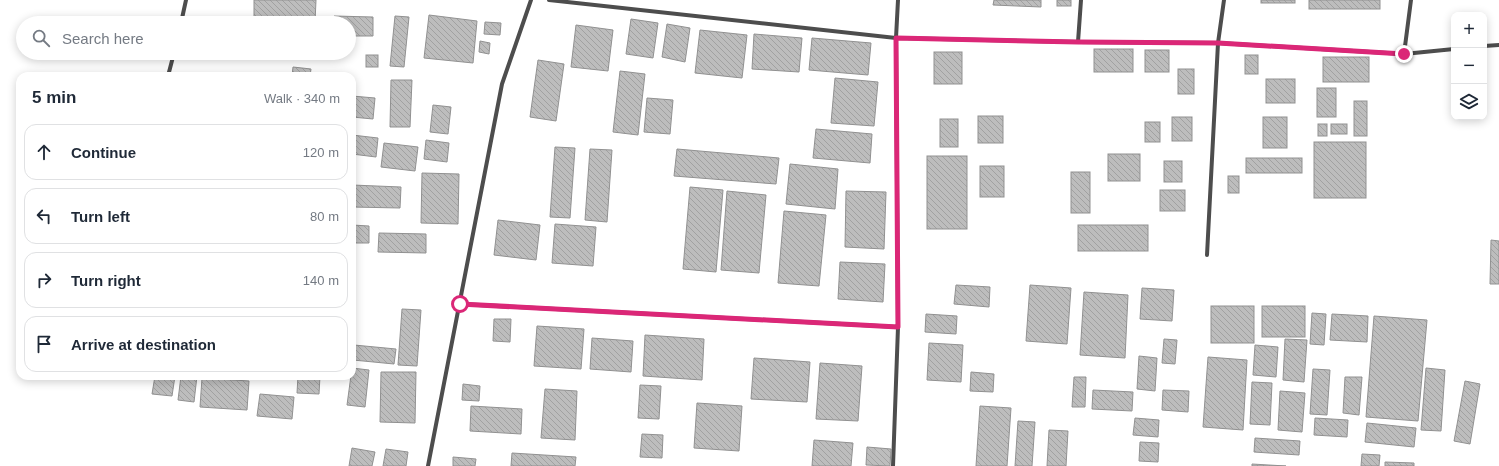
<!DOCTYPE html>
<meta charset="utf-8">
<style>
:root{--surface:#fff;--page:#f6f6f7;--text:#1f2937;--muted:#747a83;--line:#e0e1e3}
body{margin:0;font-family:Arial,sans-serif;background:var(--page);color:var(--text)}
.controls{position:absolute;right:12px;top:12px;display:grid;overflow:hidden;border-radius:8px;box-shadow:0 2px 10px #0003}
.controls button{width:36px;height:36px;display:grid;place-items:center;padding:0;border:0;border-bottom:1px solid var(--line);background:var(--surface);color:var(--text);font:20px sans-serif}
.stop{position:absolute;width:12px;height:12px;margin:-9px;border:3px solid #db2777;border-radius:50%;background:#fff}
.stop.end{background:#db2777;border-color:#fff;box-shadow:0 1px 4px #0008}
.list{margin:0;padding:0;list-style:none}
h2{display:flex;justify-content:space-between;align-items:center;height:52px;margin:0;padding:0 16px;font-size:17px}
h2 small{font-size:13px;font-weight:400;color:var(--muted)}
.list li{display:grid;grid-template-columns:26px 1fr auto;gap:12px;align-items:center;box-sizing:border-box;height:56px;margin:0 8px 8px;padding:0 8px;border:1px solid var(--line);border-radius:12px}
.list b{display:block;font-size:15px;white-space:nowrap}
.list em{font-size:13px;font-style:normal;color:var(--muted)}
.icon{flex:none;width:22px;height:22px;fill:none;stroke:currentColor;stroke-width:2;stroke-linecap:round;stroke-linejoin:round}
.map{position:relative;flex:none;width:1499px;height:466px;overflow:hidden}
.search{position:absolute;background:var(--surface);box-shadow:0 2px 10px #0003;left:16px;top:16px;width:340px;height:44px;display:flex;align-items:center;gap:10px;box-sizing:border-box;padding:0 14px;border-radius:22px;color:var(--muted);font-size:15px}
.panel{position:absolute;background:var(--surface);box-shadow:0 2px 10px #0003;left:16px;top:72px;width:340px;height:308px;border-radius:12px}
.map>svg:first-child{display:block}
</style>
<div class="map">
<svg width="1499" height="466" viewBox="0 0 1499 466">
<defs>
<pattern id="building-back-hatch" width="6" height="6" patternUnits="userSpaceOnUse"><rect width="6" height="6" fill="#bdbdbd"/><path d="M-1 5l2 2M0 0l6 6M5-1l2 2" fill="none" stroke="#a1a1a1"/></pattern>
</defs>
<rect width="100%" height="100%" fill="#fff"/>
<g fill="url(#building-back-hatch)" stroke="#919191">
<path d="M254,0H316L315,23H254Z"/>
<path d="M994,0H1041V7L993,5Z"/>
<rect x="1057" y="0" width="14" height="6"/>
<rect x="1261" y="0" width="34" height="3"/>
<rect x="1309" y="0" width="71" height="9"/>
<path d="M429,15L477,21L473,63L424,58Z"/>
<path d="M334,16L373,17V36H349V23H334Z"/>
<path d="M395,16L409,17L404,67L390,66Z"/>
<path d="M631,19L658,23L653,58L626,54Z"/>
<path d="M485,22L501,23L500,35L484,34Z"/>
<path d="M667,24L690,28L685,62L662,57Z"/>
<path d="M576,25L613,30L608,71L571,67Z"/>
<path d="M700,30L747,35L742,78L695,73Z"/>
<path d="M754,34L802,38L799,72L752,69Z"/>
<path d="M812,38L871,43L868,75L809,70Z"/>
<path d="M480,41L490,43L489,54L479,52Z"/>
<rect x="1094" y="49" width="39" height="23"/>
<rect x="1145" y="50" width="24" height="22"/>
<rect x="934" y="52" width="28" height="32"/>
<path d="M292,53H312V58L292,56Z"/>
<rect x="366" y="55" width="12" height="12"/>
<rect x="1245" y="55" width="13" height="19"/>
<rect x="1323" y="57" width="46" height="25"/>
<path d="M538,60L564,64L556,121L530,117Z"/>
<path d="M293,67L311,69L310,76H292Z"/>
<rect x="1178" y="69" width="16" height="25"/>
<path d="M620,71L645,74L638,135L613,132Z"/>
<path d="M835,78L878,82L874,126L831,123Z"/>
<rect x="1266" y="79" width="29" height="24"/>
<path d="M391,80H412L410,127H390Z"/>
<rect x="1317" y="88" width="19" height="29"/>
<path d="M352,96L375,98L373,119L352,117Z"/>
<path d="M647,98L673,100L670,134L644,132Z"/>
<rect x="1354" y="101" width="13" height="35"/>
<path d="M433,105L451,107L448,134L430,132Z"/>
<rect x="978" y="116" width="25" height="27"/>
<rect x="1172" y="117" width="20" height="24"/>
<rect x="1263" y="117" width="24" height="31"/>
<rect x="940" y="119" width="18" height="28"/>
<rect x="1145" y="122" width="15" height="20"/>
<rect x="1318" y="124" width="9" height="12"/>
<rect x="1331" y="124" width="16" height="10"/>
<path d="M816,129L872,134L870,163L813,158Z"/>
<path d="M352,135L378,138L376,157L352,154Z"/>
<path d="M426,140L449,143L447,162L424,159Z"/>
<rect x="1314" y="142" width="52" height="56"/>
<path d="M384,143L418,147L415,171L381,167Z"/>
<path d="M555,147L575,148L570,218L550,217Z"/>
<path d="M590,149L612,150L607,222L585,220Z"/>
<path d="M677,149L779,158L776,184L674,176Z"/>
<rect x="1108" y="154" width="32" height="27"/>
<rect x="927" y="156" width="40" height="73"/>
<rect x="1246" y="158" width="56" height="15"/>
<rect x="1164" y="161" width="18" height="21"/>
<path d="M790,164L838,169L835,209L786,204Z"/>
<rect x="980" y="166" width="24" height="31"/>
<rect x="1071" y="172" width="19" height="41"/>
<path d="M422,173L459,174L458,224L421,223Z"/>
<rect x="1228" y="176" width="11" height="17"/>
<path d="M352,185L401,187L400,208L352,207Z"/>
<path d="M690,187L723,190L716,272L683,269Z"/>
<rect x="1160" y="190" width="25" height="21"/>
<path d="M727,191L766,195L759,273L721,270Z"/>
<path d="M846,191L886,192L884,249L845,247Z"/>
<path d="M784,211L826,215L819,286L778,283Z"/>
<path d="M498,220L540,225L536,260L494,255Z"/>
<path d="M555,224L596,227L593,266L552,263Z"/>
<path d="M352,225L369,226V243H352Z"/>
<rect x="1078" y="225" width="70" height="26"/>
<path d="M379,233L426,234V253L378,252Z"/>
<path d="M1491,240L1499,241V284H1490Z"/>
<path d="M840,262L885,264L883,302L838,299Z"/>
<path d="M956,285L990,287L989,307L954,304Z"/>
<path d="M1030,285L1071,288L1067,344L1026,341Z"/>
<path d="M1142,288L1174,290L1172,321L1140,319Z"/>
<path d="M1084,292L1128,295L1125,358L1080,355Z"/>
<rect x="1211" y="306" width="43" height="37"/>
<rect x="1262" y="306" width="43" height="31"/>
<path d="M352,307H353L352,334Z"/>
<path d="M402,309L421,310L417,366L398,365Z"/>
<path d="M1312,313L1326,314L1324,345L1310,344Z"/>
<path d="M926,314L957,316L956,334L925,332Z"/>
<path d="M1332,314L1368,316L1367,342L1330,340Z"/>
<path d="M1374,316L1427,320L1418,421L1366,417Z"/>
<path d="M494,319H511L510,342L493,341Z"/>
<path d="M537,326L584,329L581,369L534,366Z"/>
<path d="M645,335L704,339L702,380L643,376Z"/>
<path d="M592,338L633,341L631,372L590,369Z"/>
<path d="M1164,339L1177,340L1175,364L1162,363Z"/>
<path d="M1285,339L1307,340L1304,382L1283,380Z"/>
<path d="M929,343L963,345L961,382L927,380Z"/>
<path d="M354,345L396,349L394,364L353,360Z"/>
<path d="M1255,345L1278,347L1276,377L1253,375Z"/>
<path d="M1139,356L1157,358L1155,391L1137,389Z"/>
<path d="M1208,357L1247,360L1243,430L1203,427Z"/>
<path d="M754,358L810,362L807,402L751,399Z"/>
<path d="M820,363L862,366L858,421L816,419Z"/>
<path d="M352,368L369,370L365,407L347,405Z"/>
<path d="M1426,368L1445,370L1441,431L1421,430Z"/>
<path d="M1313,369L1330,370L1327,415L1310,414Z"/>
<path d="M381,372H416L415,423L380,422Z"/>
<path d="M971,372L994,374L993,392L970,391Z"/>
<path d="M155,376H175L172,396L152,394Z"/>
<path d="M181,376H197L194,402L178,400Z"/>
<path d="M298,376H320L319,394L297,393Z"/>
<path d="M1074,377H1086L1085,407H1072Z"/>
<path d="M1345,377H1362L1359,415L1343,413Z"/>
<path d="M202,378L249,381L247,410L200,407Z"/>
<path d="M1465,381L1480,384L1470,444L1454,441Z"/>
<path d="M1252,382L1272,383L1270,425L1250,424Z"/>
<path d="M463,384L480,386L479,401L462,400Z"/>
<path d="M640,385L661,386L659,419L638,418Z"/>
<path d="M545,389L577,391L575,440L541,438Z"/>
<path d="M1093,390L1133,392L1132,411L1092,409Z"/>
<path d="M1163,390L1189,391L1188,412L1162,410Z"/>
<path d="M1280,391L1305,393L1302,432L1278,430Z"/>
<path d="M260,394L294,397L292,419L257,416Z"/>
<path d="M697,403L742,406L739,451L694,448Z"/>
<path d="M471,406L522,409L521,434L470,431Z"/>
<path d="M980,406L1011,408L1007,466H976Z"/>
<path d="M1135,418L1159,420L1158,437L1133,435Z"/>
<path d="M1315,418L1348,420L1347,437L1314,435Z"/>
<path d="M1018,421L1035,422L1032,466H1015Z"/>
<path d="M1367,423L1416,428L1414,447L1365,442Z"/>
<path d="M1049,430L1068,431L1066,466H1047Z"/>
<path d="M642,434L663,435L662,458L640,457Z"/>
<path d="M1255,438L1300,441L1299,455L1254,452Z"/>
<path d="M814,440L853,443L851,466H812Z"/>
<path d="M1140,442L1159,443L1158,462L1139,461Z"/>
<path d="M867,447L891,449L890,466L866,465Z"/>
<path d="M352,448L375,452L372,466H349Z"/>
<path d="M386,449L408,452L406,466H383Z"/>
<path d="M512,453L576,457L575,466H511Z"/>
<path d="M1362,454L1380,455L1379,466H1361Z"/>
<path d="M453,457L476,459L475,466H453Z"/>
<path d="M1385,462L1414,463V466H1385Z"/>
<path d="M1252,464L1286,466H1252Z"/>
</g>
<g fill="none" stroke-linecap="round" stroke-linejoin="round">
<g stroke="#4d4d4d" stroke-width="4">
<path d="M549,0L896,38L1078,42L1218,43L1404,54L1454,49"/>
<path d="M181,23L186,0"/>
<path d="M1078,42L1081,0"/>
<path d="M1484,46L1499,45"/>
<path d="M1404,54L1411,0"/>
<path d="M168,76L174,53"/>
<path d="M1207,255L1218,43L1224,0"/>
<path d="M460,304L898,327"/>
<path d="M428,466L502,84L531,0"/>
<path d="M893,466L898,327L896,38L898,0"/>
</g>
</g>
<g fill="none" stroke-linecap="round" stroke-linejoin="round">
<path stroke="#db2777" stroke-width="5" d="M460,304L898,327L896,38L1078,42L1218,43L1404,54"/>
</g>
</svg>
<div class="controls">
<button>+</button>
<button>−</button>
<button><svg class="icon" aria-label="layers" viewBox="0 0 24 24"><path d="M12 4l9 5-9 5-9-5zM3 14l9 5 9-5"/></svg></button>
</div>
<div class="stop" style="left:460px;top:304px"></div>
<div class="stop end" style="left:1404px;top:54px"></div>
<div class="search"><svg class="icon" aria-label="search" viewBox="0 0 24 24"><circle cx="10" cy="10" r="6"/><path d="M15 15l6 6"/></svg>Search here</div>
<section class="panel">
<h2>5 min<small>Walk · 340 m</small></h2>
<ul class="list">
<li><svg class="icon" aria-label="ahead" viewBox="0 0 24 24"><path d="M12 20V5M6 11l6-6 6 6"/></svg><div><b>Continue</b></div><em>120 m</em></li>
<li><svg class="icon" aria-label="left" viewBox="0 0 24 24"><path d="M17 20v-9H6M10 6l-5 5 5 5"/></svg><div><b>Turn left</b></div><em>80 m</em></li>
<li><svg class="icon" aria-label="right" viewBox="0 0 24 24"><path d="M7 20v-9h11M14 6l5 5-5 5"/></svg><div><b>Turn right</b></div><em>140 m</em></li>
<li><svg class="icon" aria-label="arrive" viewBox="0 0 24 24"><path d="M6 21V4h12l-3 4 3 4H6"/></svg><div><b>Arrive at destination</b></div></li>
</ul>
</section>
</div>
